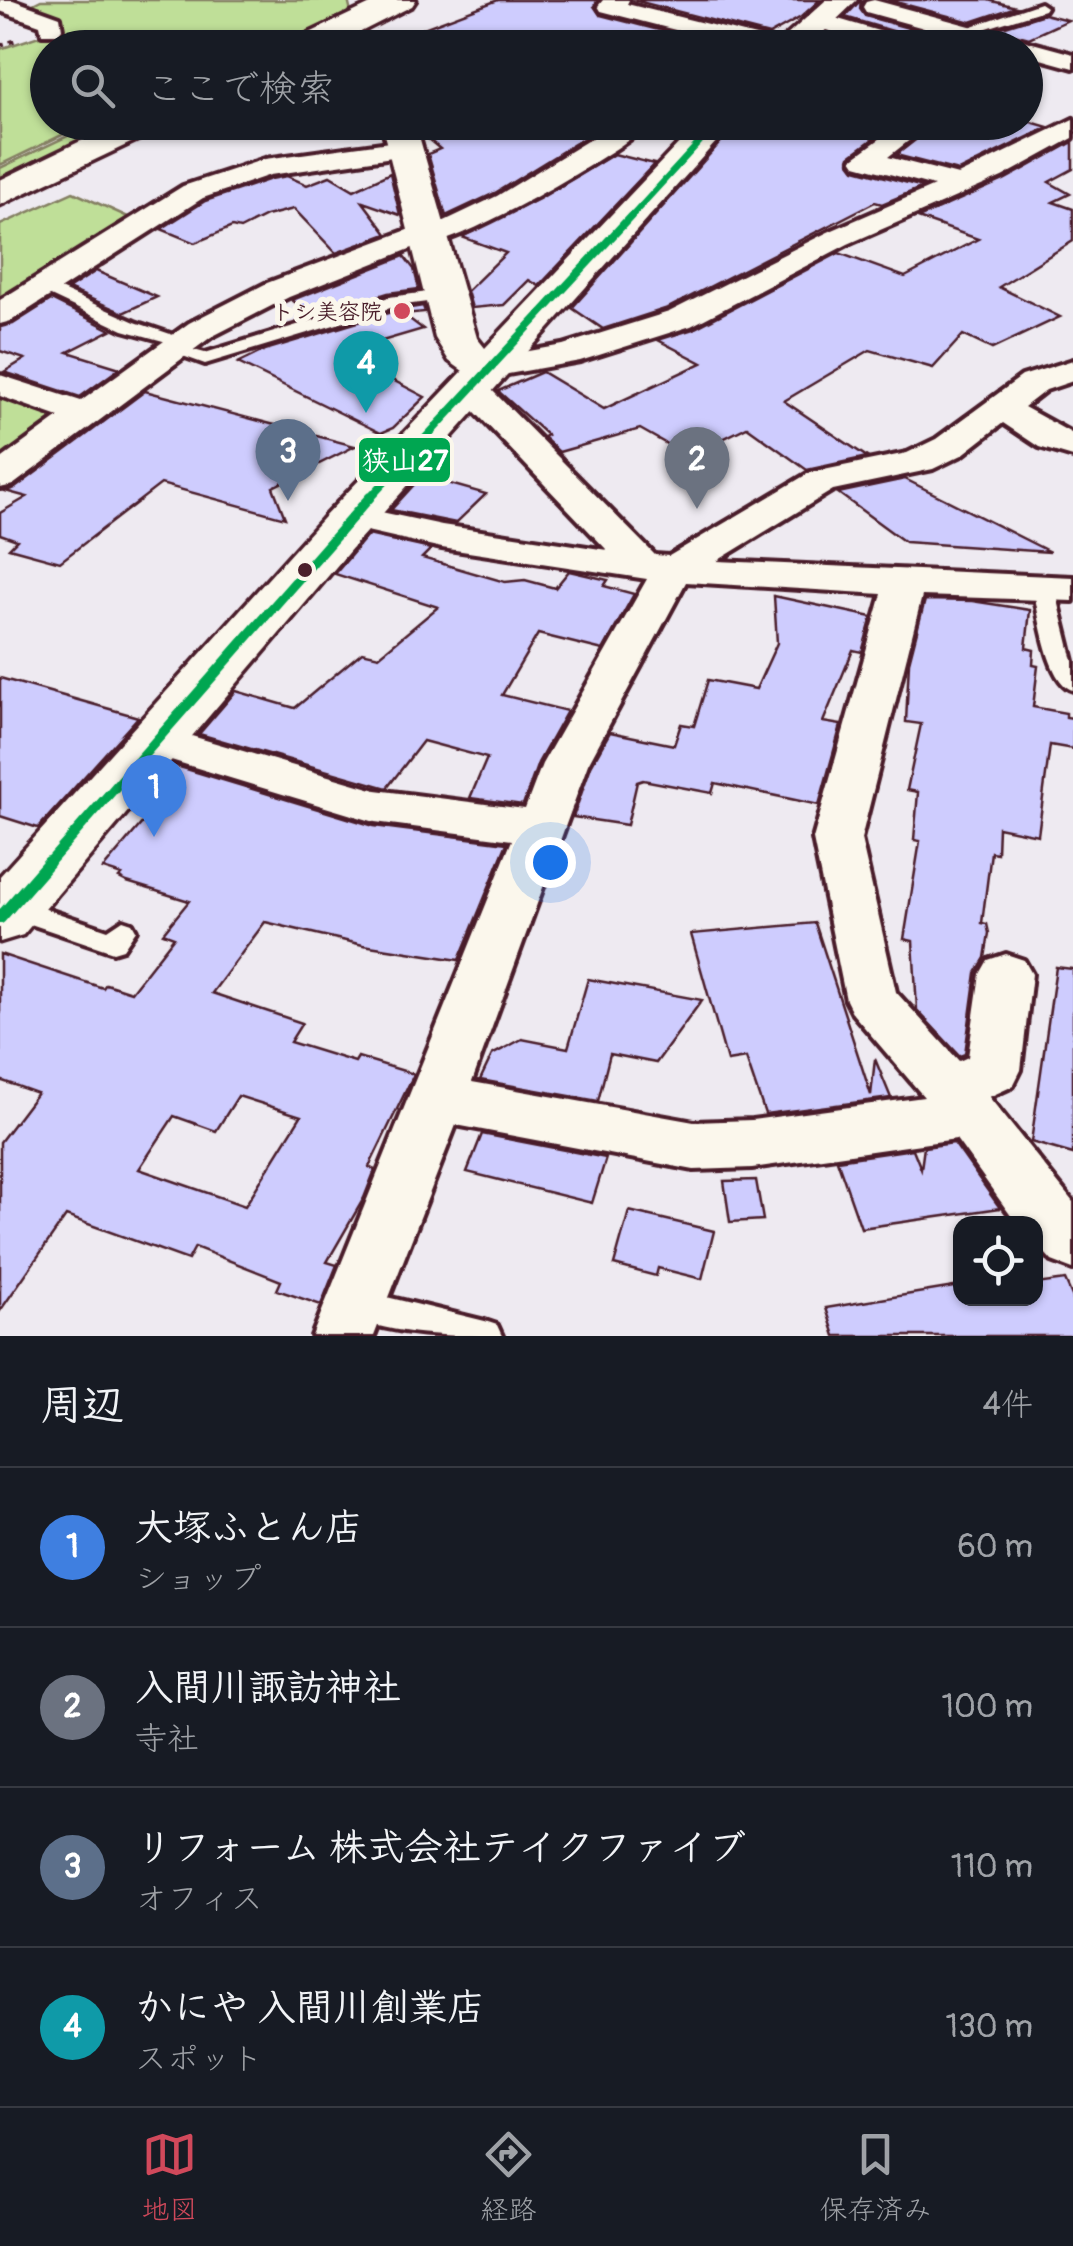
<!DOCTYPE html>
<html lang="ja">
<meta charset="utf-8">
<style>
:root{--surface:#171b24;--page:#20242c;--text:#f1f3f6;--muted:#9ea1a6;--line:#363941;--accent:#d1495b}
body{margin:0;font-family:Pangolin,"Klee One",sans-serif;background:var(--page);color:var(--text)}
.controls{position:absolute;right:30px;bottom:30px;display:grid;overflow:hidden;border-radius:20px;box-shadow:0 2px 8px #0004}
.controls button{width:90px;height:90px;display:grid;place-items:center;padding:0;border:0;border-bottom:2px solid var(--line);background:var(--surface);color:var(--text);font:50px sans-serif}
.you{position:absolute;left:550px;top:862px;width:35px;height:35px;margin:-25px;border:8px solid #fff;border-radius:50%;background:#1a73e8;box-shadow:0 0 0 15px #1a73e833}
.badge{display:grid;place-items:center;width:65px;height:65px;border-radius:50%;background:var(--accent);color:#fff;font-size:32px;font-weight:700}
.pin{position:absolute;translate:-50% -82px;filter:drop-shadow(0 2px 5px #0008)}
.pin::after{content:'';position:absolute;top:52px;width:35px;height:30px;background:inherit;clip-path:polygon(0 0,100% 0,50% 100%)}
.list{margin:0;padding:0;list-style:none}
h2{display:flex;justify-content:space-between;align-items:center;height:130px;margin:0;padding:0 40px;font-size:42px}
h2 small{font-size:32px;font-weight:400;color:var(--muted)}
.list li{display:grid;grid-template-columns:65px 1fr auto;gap:30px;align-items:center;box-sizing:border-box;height:160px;padding:0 40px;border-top:2px solid var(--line)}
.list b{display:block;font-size:38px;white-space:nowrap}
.list p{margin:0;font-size:32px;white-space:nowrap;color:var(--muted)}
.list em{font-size:32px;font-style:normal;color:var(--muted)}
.icon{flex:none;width:55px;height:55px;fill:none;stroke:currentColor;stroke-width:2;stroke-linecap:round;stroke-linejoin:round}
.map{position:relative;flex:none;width:1073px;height:1336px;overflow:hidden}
.search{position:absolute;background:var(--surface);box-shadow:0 2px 8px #0004;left:30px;right:30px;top:30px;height:110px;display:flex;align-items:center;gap:25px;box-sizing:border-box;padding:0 35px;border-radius:55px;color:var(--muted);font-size:38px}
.sheet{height:770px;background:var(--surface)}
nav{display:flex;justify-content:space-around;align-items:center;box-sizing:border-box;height:140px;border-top:2px solid var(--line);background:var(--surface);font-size:28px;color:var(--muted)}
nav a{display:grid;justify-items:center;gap:5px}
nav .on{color:var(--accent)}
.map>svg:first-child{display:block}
</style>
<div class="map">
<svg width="1073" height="1336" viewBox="0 0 1073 1336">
<rect width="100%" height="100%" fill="#eeeaf1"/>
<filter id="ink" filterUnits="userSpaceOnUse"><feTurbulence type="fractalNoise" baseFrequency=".01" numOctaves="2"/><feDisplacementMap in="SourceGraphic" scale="20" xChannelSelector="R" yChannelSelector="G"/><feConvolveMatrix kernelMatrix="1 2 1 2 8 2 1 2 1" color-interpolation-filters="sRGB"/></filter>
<g filter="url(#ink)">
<g fill="#bfdf98" stroke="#847f62" stroke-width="2.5">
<path d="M41,0H348L351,13L279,47L102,48L62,31L61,21L25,8Z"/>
<path d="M48,33L85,47L48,48V122L87,123L0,165V49Z"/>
<path d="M95,123H122L0,181V168Z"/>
<path d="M73,192L139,222L0,307V225Z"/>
<path d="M0,394L59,413L62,421L0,463Z"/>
</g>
<g fill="#ceccfe" stroke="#4a1f2b" stroke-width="2.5" fill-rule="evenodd">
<path d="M498,0H598L594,6L600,15L729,48H381V44Z"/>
<path d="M633,0H820L801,17L769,35Z"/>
<path d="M861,0L860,9L865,16L980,48H926L920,39L845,17Z"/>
<path d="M888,0H988L1016,7L971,22Z"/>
<path d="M1044,14L1068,20L1029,38L996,29Z"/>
<path d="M419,122H610L495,193L446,216L428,154L440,149L422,134Z"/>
<path d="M751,122H896L850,156L849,161L855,169L923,187L882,204L875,202L668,308L603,329L572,308L736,125L744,127Z"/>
<path d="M919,122H1031L1048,127L958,171L896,155L923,134Z"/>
<path d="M1073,142V169L1049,182L1070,194L1053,202L1073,209V241L999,287L1060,317L992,349L963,335L933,368L870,350L784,401L867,457L807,470L747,427L688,456L640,429L559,452L543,437L547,435L498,391L542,372L604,409L702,363L658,340L693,329L839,253L905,277L978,239L918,218L1004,180Z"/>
<path d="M614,154L654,164L539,286L529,280L504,305L472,308L467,291L506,253L462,237L539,199Z"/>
<path d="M390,173L400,215L363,202L387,234L336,253L294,209L266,216L240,229L232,227L195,243L161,229L205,201L271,179L287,176L307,185L330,176L354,190Z"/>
<path d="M404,256L414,269L419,289L388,293L314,316L292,300Z"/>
<path d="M96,271L157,297L123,313L68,289Z"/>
<path d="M51,300L111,330L68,352L120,368L80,397L4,372L25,359L0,351V327L13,324Z"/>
<path d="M423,306L425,312L403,314L423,329L341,353L425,397L393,428L381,433L238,363L265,350L398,310Z"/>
<path d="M145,391L355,446L273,487L285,518L161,484L60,562L9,548L17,540L0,534V513L27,497L5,491L15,488Z"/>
<path d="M422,476L486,494L456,523L391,510Z"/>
<path d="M905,479L1050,552L905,542L838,493Z"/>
<path d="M368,535L431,549L422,558L505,582L525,580L555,588L569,571L608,580L604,586L634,594L603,650L538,634L502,695L567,711L538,763L523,805L470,798L487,758L423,741L387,788L199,734L236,691L295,708L362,652L379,656L438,607L335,574Z"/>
<path d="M774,596L872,617L862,652L853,650L823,722L841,725L819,805L715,783L712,793L643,780L637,782L627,825L573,817L591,766L610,732L674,745L681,724L694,726L708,680L756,689L777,643Z"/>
<path d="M925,600L972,601L1030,610L1026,648L1034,650L1033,665L1038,666L1033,707L1066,713V717L1073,718V749L1050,745L1038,835L998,827L997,853L991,852L982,923L987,924L989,933L985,958L976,973L965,1054L960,1056L917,1010L913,941L904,939L920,841L914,840L918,792L907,790L921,724L906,722L909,662Z"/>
<path d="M0,678L138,717L38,828L0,816Z"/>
<path d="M173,765L374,826L507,843L459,960L363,945L265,922L212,993L302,1023L290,1042L355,1062L358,1057L414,1074L369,1167L375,1170L364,1198L327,1262L337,1265L321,1305L277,1290L281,1281L195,1247L188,1260L66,1216L0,1311V1142L37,1093L0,1080V954L103,988L106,984L131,992L174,937L163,933L189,901L127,882L119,878L122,875L103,869L160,802L145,797ZM238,1096L301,1116L245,1206L139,1169L174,1116L216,1131Z"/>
<path d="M815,923L871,1095L875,1059L891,1098L765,1114L746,1058L727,1061L691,934Z"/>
<path d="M1056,967L1073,969V1154L1031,1142Z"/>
<path d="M588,979L702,1000L656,1063L610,1054L598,1101L480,1080L492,1055L522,1039L568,1048Z"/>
<path d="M482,1134L606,1158L592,1203L467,1172Z"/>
<path d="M954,1143L1000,1208L861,1228L837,1160L913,1149L921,1169L924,1147Z"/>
<path d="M756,1180L763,1220L730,1222L724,1181Z"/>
<path d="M629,1211L714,1231L702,1279L658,1268L656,1276L614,1265Z"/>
<path d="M1065,1280L1073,1298V1336H835L826,1308L960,1286V1298H1036V1284Z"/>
</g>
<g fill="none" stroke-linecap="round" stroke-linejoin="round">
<g stroke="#4a1f2b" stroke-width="8">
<g id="lane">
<path d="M1040,3L1046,7L1044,10L968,34L958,31Z"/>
<path d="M44,282L135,322L194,342L185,347L123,330L38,290V284Z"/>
<path d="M444,290L450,291V299L397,306L205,364L166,350L175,345L205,353L389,297Z"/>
<path d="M1044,582L1055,588L1073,661V690C1047,683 1039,613 1033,588Z"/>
<path d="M13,898L108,930L123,920L132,923L136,930L123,949L113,952L4,915L0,908L4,901Z"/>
<path d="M358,1290L485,1321L497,1325L502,1336C446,1336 399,1336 346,1316L342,1305L346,1294Z"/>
</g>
</g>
<g stroke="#4a1f2b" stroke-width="8">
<g id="street">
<path d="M0,0H13L60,17L62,29L58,34H42L40,25L0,11Z"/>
<path d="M603,0H629L627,4L784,43L788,48H746L601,11L598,6Z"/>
<path d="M874,0L1073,54V68L1026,55V48H996L866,12L863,7L866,2Z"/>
<path d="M818,13L919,43L923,48H884L810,25L807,20L810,15Z"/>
<path d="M1073,119V138L1002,177L848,244L691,326L580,361L486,378L474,375L469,368L474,361L563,345L669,312L828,232L934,186L856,165L852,159L899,125H917L921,131L888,157L958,175Z"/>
<path d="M618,122H650C629,148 448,252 420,245L289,297L211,337L13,485L0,488V460L59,417L0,396V375L81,401L189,323L267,283L418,226L436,225L497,196Z"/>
<path d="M404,140L417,148L413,154L270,175L203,198L11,321L0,324V300L183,186L265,159Z"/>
<path d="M1073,360V381L1046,390L1024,407L1073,434V457L1039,447L1003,423L962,455L933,469L833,490L717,561L1073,577V601L922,596L861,839L896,992L959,1061L968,1057L980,974L988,960L1006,954L1024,960L1032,974L1021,1070L1013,1086L989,1097L1073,1202V1269L1052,1261L1036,1243V1224L1014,1220L956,1139L752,1168L694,1170L456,1125L374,1336H312L512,840L375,822L138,750L132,740L138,730L154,725L376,790L525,809L542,764L647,579L442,548L340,525L334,517L340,509L353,506L442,525L607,550L458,394L453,387L458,380H482L655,555L669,556L809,473L907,453L936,439L1022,376ZM686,582L882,594L813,839L846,1000L853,1014L924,1097L752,1120L694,1122L472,1082L588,764Z"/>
</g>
</g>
<g stroke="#4a1f2b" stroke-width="7">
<g id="secondary">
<path d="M379,0H416L412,6L329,48H289L293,41Z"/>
<path d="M826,0H857L807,48H773Z"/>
<path d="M120,122H164L160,129L0,205V180Z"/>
<path d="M381,122H415L477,338L485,348L699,122H734L358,541L23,935L0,942V876L322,519L463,371L449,361L435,338Z"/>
</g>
</g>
<g stroke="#4a1f2b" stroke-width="4" stroke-dasharray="5 5" stroke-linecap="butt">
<path d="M75,41L93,48"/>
<path d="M0,45L17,40"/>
</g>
<use href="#lane" fill="#fbf7ec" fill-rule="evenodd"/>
<use href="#street" fill="#fbf7ec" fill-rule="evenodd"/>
<use href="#secondary" fill="#fbf7ec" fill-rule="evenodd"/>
<g stroke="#fbf7ec" stroke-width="11">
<path id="bus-1-far3" d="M629,219L718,122"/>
</g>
<g stroke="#fbf7ec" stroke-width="14">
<path id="bus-1-far2" d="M368,500L631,216"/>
</g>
<g stroke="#fbf7ec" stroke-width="18">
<path id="bus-1-far1" d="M47,865L370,497"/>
</g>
<g stroke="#fbf7ec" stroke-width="20">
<path id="bus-1" d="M0,918L49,862"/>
</g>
<use href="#bus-1-far3" stroke="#00a651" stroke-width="6"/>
<use href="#bus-1-far2" stroke="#00a651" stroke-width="8"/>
<use href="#bus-1-far1" stroke="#00a651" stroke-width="10"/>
<use href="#bus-1" stroke="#00a651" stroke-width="12"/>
</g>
</g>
<circle fill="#d1495b" stroke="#fbf7ec" stroke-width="4" cx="402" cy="311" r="10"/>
<circle fill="#4a1f2b" stroke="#fbf7ec" stroke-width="4" cx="305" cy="570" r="9"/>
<g text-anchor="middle" stroke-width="10" stroke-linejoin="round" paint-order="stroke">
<g font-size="22" font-weight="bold" fill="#4a1f2b" stroke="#fbf7ec" text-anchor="end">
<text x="382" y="319">トシ美容院</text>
</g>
</g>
<rect stroke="#fbf7ec" stroke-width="4" x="357" y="436" width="95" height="48" rx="10" fill="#00a651"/>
<g font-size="28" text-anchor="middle" font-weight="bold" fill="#fff">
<text x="405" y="470">狭山27</text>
</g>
</svg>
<div class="controls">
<button><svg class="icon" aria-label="locate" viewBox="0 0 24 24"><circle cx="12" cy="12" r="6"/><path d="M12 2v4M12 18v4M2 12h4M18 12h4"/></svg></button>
</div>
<div class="you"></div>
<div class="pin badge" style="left:154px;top:837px;background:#3f7fe0">1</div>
<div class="pin badge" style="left:697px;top:509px;background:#6b7280">2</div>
<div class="pin badge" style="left:288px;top:501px;background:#5c6f8a">3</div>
<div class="pin badge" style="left:366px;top:413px;background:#0f9aa8">4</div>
<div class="search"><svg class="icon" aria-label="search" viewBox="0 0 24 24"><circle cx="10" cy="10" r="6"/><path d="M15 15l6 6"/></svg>ここで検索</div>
</div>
<section class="sheet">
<h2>周辺<small>4件</small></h2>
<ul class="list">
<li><span class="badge" style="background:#3f7fe0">1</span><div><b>大塚ふとん店</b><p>ショップ</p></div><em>60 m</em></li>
<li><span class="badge" style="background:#6b7280">2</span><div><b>入間川諏訪神社</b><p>寺社</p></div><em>100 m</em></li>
<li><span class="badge" style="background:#5c6f8a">3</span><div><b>リフォーム 株式会社テイクファイブ</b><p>オフィス</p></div><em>110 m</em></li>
<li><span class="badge" style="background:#0f9aa8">4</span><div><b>かにや 入間川創業店</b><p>スポット</p></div><em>130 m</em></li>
</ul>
</section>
<nav>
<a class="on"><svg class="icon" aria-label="map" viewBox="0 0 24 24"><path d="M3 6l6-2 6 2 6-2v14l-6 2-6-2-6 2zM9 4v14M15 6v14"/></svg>地図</a>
<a><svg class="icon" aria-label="directions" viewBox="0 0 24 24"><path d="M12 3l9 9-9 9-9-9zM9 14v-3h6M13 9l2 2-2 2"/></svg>経路</a>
<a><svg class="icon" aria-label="saved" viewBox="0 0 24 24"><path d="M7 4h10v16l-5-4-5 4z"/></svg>保存済み</a>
</nav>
